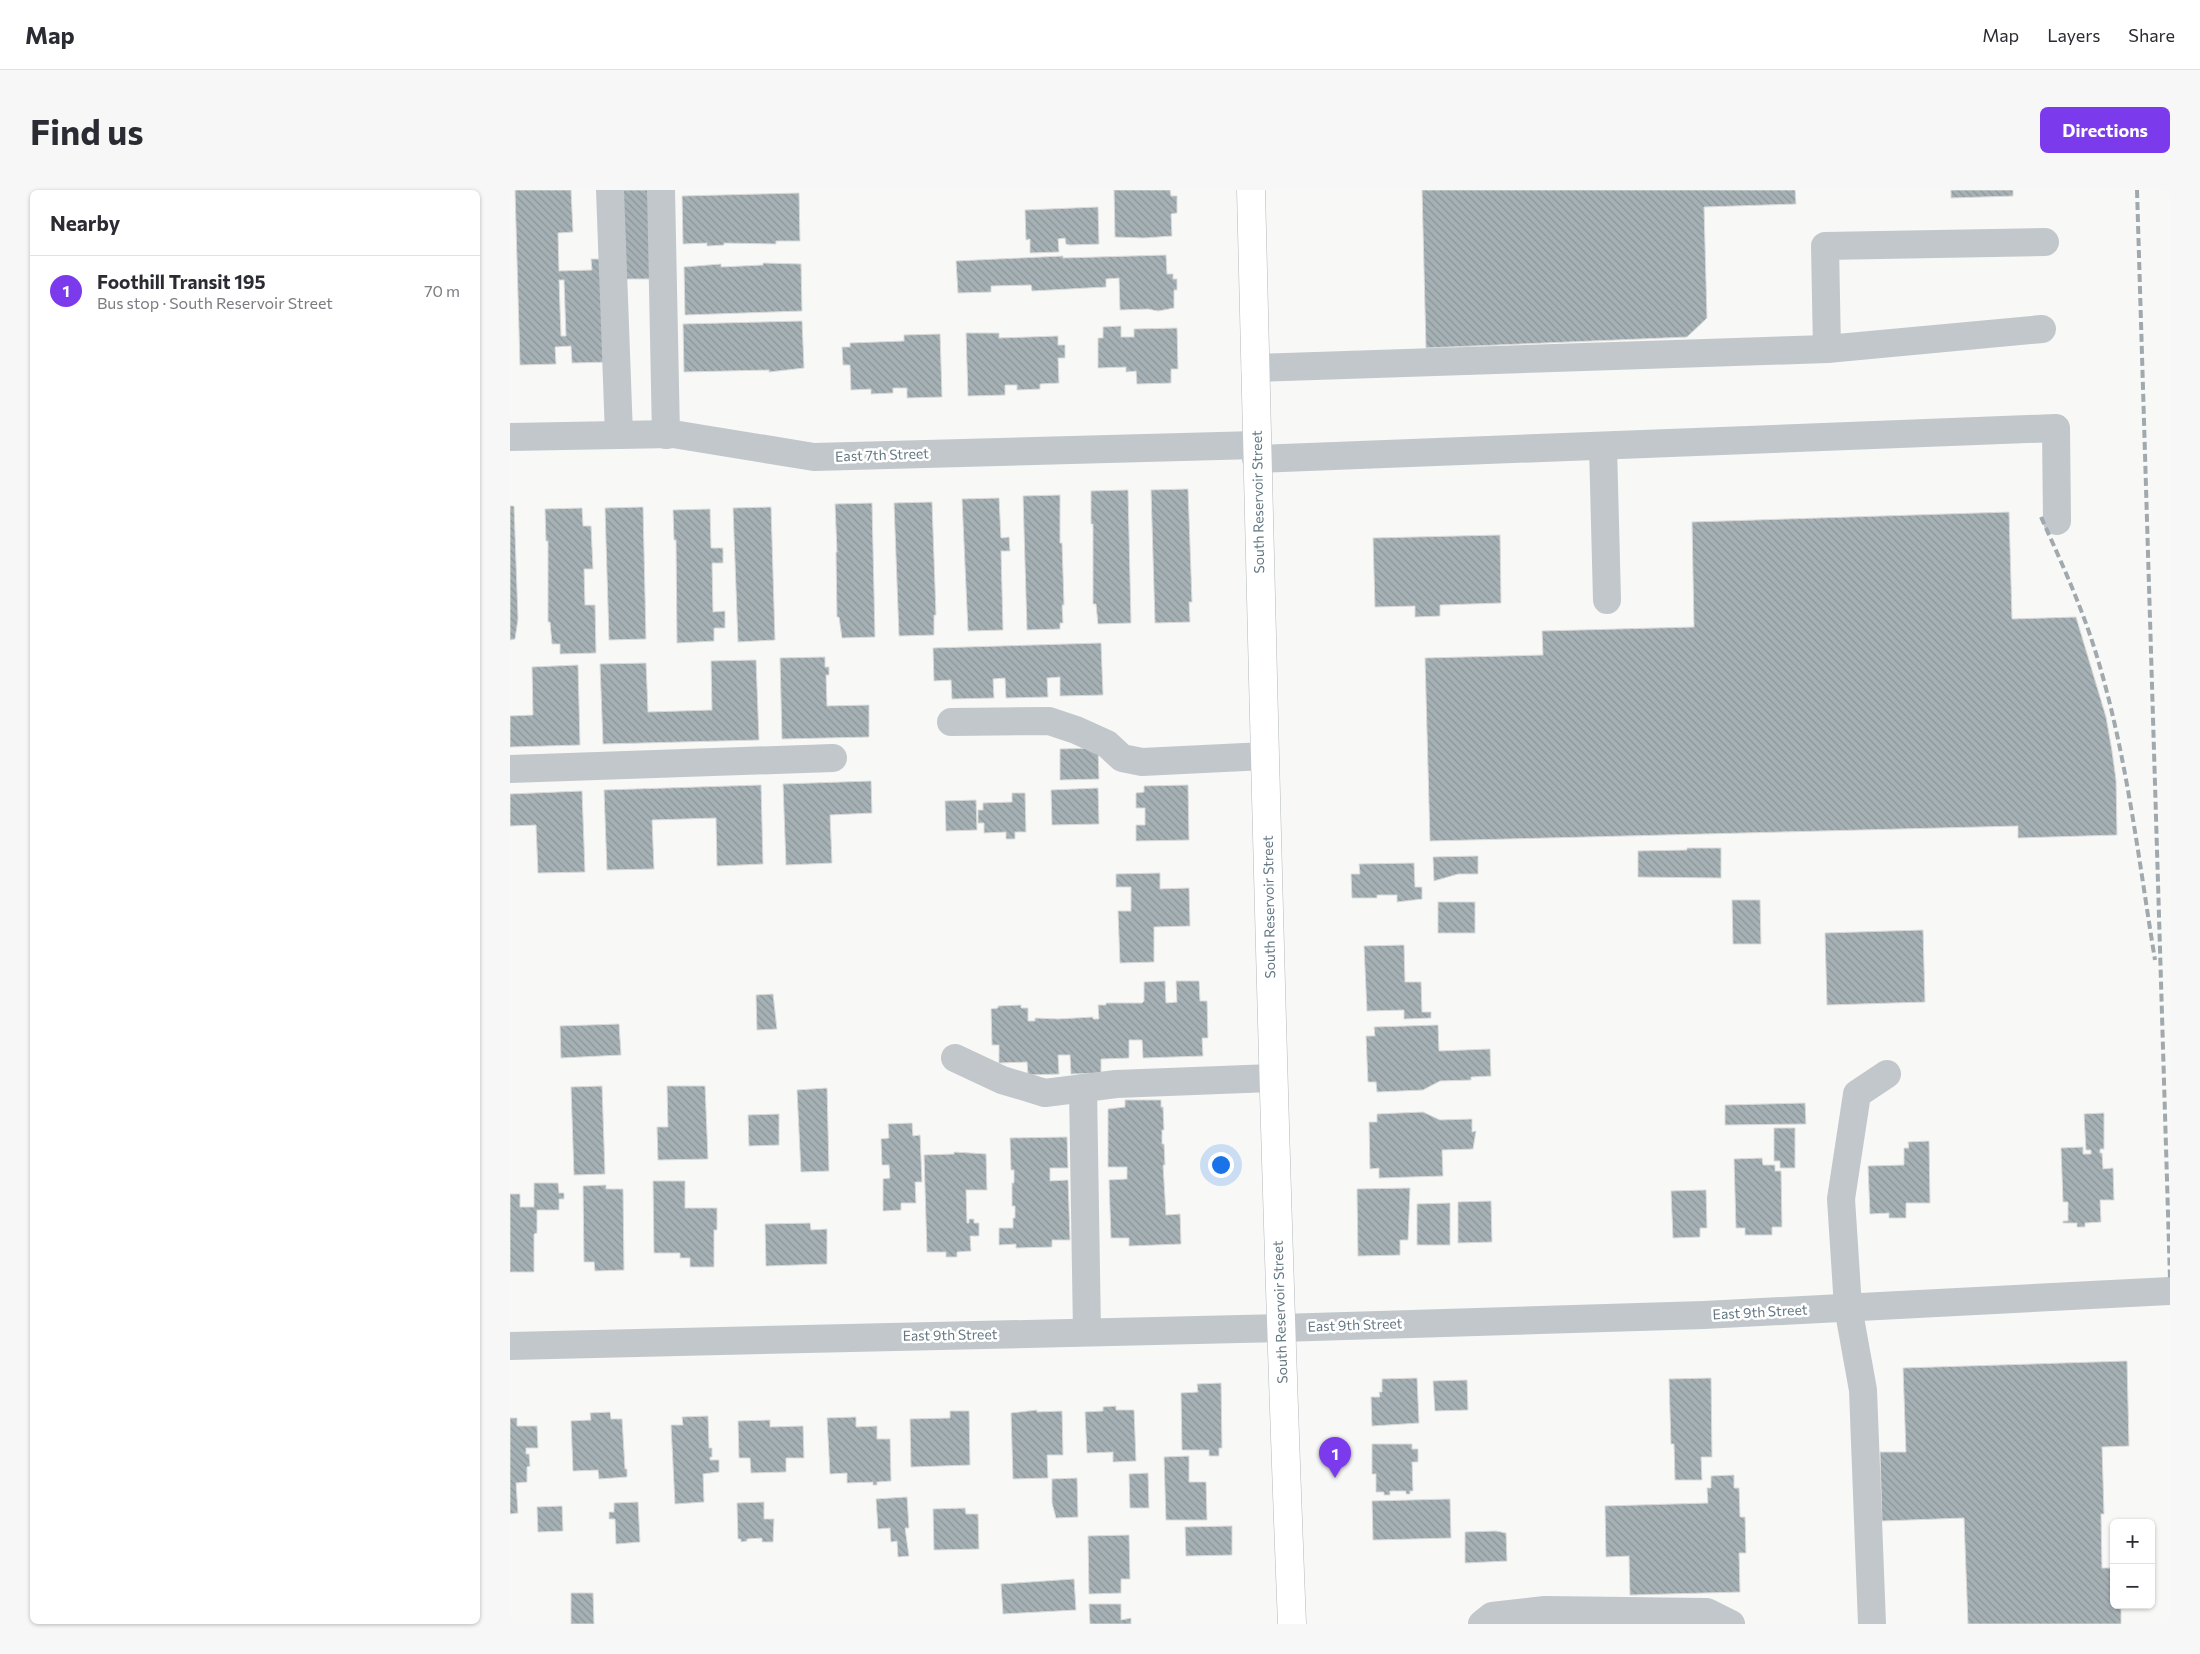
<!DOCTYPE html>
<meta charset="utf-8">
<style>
:root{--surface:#fff;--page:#f7f7f7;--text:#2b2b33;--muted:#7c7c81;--line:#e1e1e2;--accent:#7c3aed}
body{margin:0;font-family:Commissioner,sans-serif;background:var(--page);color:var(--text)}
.controls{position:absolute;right:15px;bottom:15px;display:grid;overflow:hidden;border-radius:8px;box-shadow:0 1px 4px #0004}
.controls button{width:45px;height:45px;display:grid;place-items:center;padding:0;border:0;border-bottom:1px solid var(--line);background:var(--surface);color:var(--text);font:25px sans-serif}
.you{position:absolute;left:710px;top:974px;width:18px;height:18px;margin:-12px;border:4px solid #fff;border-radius:50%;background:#1a73e8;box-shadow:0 0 0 8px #1a73e833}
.badge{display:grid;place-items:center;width:32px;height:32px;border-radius:50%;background:var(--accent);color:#fff;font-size:16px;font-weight:700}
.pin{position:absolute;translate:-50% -41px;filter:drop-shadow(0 1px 2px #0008)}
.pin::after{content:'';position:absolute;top:26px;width:18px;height:15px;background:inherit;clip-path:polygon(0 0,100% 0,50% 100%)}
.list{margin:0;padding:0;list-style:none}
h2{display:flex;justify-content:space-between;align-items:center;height:65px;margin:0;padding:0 20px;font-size:21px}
h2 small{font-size:16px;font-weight:400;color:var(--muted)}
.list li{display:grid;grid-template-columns:32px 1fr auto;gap:15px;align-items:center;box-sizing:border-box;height:70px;padding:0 20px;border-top:1px solid var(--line)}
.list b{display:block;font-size:19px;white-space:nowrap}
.list p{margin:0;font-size:16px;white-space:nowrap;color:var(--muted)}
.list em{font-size:16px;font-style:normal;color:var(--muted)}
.map{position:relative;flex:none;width:1660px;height:1434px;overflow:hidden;border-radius:8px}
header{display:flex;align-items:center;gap:30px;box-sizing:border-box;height:70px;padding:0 25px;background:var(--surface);border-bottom:1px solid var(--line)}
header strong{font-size:24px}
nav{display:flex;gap:28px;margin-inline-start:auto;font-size:18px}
.intro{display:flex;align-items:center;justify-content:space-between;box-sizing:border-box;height:120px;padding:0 30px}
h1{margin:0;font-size:35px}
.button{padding:12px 22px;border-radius:8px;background:var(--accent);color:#fff;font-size:18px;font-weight:700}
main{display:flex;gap:30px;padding:0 30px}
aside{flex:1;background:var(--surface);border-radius:8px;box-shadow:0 1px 4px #0004}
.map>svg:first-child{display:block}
</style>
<header>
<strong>Map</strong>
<nav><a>Map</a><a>Layers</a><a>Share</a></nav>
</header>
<div class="intro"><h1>Find us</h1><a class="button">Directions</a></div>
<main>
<aside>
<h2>Nearby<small></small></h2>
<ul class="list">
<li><span class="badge">1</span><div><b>Foothill Transit 195</b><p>Bus stop · South Reservoir Street</p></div><em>70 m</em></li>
</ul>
</aside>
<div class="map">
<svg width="1660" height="1434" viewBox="0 0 1660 1434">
<defs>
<pattern id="building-back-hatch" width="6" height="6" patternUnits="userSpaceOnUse" patternTransform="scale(1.25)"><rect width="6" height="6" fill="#a6b1b6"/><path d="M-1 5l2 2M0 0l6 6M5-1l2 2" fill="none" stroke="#8b9599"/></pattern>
</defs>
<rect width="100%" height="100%" fill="#f8f8f6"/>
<g fill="url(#building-back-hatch)" stroke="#dadad8" fill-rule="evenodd">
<path d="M5,0H61L63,42L48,43L49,81L82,80L81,69H95L98,172L62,173L61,156L45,157L46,174L10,175ZM49,90H54L56,146H51Z"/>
<path d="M111,0H139L142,89H114Z"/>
<path d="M604,0H660L661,6H667V23L661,24L662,46L634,48L605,47Z"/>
<path d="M912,0H1285L1286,14L1194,17L1197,128L1177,147L916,158Z"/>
<path d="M1441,0H1503V6L1441,8Z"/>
<path d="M289,3L290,51H266V54L214,53V55L197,56V53L173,54L172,6Z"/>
<path d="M588,17L589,54L560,55L556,54L555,48L548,49L549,62L520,63V49L516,50L515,20Z"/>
<path d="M656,65L657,84H663V89H667V100H664V118L648,121L638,119L610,120L609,88L596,89V97L522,101L521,95L481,96V102L448,103L446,71L553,66V68Z"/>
<path d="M253,73L291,74L292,121L175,125L174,77L211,74V77L253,75Z"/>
<path d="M292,131L294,178L259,182V180L174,182L173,134Z"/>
<path d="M611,136V147H624V139L667,138L668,179H661V193L627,194L626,181L616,182V177L588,178V148H593V137Z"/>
<path d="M456,143H489V148L548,146V155H555V168H548L549,193L530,194V199L507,200V195H495V205L458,206Z"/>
<path d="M430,144L432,207L397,208V198H383V203L361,204V199L341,200L340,175H333L332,157H340V153L394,151V145Z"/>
<path d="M678,299L682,412H679L680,432L645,433L641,300Z"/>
<path d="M618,300L621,433L588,434L586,414H583V334H581V301Z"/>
<path d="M550,305V353H552L554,415H552L553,433H550V439L517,440L513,306Z"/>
<path d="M489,308L491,348L499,347L500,361H491L493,440L458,441L452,309Z"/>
<path d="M422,312L426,425H424V445L389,446L384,313Z"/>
<path d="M362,313L365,447L332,448L329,427H327L326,362H327L325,314Z"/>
<path d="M0,316H4L8,429L5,449L0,450Z"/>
<path d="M133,317L136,449L99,450L95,318Z"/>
<path d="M261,317L265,450L228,452L223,318Z"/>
<path d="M72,318L73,336H81L83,379H74L75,415H85L86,463L50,464V454H42L40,432H38V351H36L35,319Z"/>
<path d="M200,319L201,358H213V373H202L203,422L215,421V438H204V451L167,453L166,350H164L163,320Z"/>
<path d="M1499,322L1502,429L1566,427L1596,527L1602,561L1606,590L1607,645L1508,648V636L920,651L915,468L1033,465L1032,441L1184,437L1182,332Z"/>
<path d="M990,345L991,413L930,415V426L905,427V416L865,417L863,348Z"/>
<path d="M591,453L593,505L550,506V487L537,488L538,507L496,508L495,488L483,489L484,508L442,509L441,490L424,491L423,458Z"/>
<path d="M315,467V477H319V485H316L317,516L359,515V547L272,549L270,468Z"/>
<path d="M246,470L249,550L93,554L90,474L136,473L138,522L202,520L201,471Z"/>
<path d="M68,475L70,555L0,557V526L23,525L22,477Z"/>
<path d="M588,558L589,589L550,590V559Z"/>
<path d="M361,591L362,623L320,625L322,673L276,675L273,594Z"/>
<path d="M251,595L253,674L207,676L206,628L142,630L144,679L97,680L94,600Z"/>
<path d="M678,595L679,650L626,651V635H635V618H626V603L634,602V596Z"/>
<path d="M588,598L589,634L542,635L541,600Z"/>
<path d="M72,601L75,682L28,683L26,635L0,636V604Z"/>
<path d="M502,603H515L516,642H505V649H496V642L474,643V633H468V620H473V613L502,612Z"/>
<path d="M466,610L467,640L436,641L435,611Z"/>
<path d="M1177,658H1211V688L1128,687V661L1177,660Z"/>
<path d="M968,666V684H948L924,691L923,667Z"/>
<path d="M904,673L905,697H912V709L887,712V705H867V708H842L841,684H850L849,674Z"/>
<path d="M650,683V699L679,698L680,736L644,737V772L610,773L608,721H621V697H606V684Z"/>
<path d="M1222,710H1250L1251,754H1223Z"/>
<rect x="928" y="712" width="37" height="31"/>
<path d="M1413,740L1415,812L1317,815L1315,743Z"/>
<path d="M894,755L895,792H911L912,822H921V828L894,829V820L857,821L854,756Z"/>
<path d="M655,791L656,813L667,812L666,791H689L690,811H697L698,848H692L693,866L633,868L632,850H619V868L591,869V883L561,884L560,865H548L549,884L518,885L517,872L489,873V855H482L481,819L488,818V816L511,815V818H518V831H525V828L548,829L583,827V829H589L588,815H596V813H632L634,811V792Z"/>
<path d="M263,804L267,839L247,840L246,805Z"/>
<path d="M109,834L111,865L51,868L50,836Z"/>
<path d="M928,835L929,861L980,859L981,886L961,887V890L930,891L913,900L867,902L866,892H858L856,846H865L864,837Z"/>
<path d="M92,896L95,984L64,985L61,897Z"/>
<path d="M157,896H195L198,969L148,970L147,937H158Z"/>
<path d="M317,898L319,981L291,982L287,900Z"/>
<path d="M615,910H651V917H653L654,940H652V954H654L655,975H653L656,1025L670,1024L671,1054L619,1056V1048H601L599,990L617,989V977H598V919L615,917Z"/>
<path d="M1295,913L1296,934L1215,935V915Z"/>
<path d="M913,922L930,930L962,929V942L966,941L963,959L932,960L933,986L869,988V978L860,979L859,932H867V924Z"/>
<path d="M1594,923V959H1590V963H1592L1593,979L1603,978L1604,1010H1590L1591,1032L1575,1033V1037H1567V1033H1553V1031H1558V1012H1553L1551,958L1573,957V964H1581V960H1576L1574,924Z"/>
<path d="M269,924V955L239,956L238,925Z"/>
<path d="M402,933L403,946L410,945L412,992H405L406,1013H391V1020L373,1021V989L380,988L379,975H372L371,949L379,948L378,934Z"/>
<path d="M1264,938H1285V978H1270V971H1264Z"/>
<path d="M557,947L558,978H540V991L558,990L560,1050H542V1057L506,1058V1054L489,1055V1038H503V1028H505V1016H502V993H504V980H501L500,948Z"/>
<path d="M1419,951L1420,1013H1396V1028H1379V1023L1360,1024L1358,976L1394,975V958H1399L1398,952Z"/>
<path d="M444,962L476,964L477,1000H456L457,1033H459V1029H464V1033H469V1046H460L461,1061L447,1062V1067H436V1062H417L414,965L444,964Z"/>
<path d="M1252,968L1253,975H1265V981H1271L1272,1037H1262V1045H1235V1038H1226L1224,969Z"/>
<path d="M143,991H175V1018H207V1040H204V1077H180V1068H170V1063H144Z"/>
<path d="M24,993H48L49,1003H54V1009H49V1020H27V1043L24,1044V1082H0V1004H10V1017H24Z"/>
<path d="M96,995V999H113L114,1080L85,1081L84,1072H74L73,996Z"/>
<path d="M900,998L898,1050H890V1065L848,1066L847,999Z"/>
<path d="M1196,1000L1197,1038H1190V1047L1163,1048L1161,1001Z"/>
<path d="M981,1011L982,1052L948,1053V1012Z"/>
<path d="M940,1013V1055H907V1014Z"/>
<path d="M300,1033L301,1040L317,1039V1074L256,1076L255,1034Z"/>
<path d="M1617,1171L1619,1256L1592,1257L1594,1324H1591L1592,1378H1604V1415H1611V1434H1458L1454,1328L1372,1331L1370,1262H1396L1393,1178Z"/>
<path d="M907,1188L909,1233L862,1236L861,1207H870L869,1202H872V1189Z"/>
<path d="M1201,1188L1202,1267H1191L1192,1290H1165L1164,1254H1161L1159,1189Z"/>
<path d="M957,1190L958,1220L925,1221L923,1191Z"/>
<path d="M711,1193L712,1258H709V1266H699V1260H672L671,1203L688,1202L687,1194Z"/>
<path d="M606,1216V1220H624L626,1271L603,1272V1262L577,1263L575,1222L593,1221V1217Z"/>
<path d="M527,1220V1222L552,1221L553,1265H537L538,1288L503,1289L501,1223Z"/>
<path d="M440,1221H459L460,1275L401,1277L400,1229L440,1228Z"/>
<path d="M100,1222L101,1229H112L115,1279H117V1287L89,1289L88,1280L63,1281L61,1231L81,1230L80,1223Z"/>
<path d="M198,1226L199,1258H202V1267H200V1270H209V1282L193,1284L194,1312L165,1314L161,1235H173L172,1227Z"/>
<path d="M346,1227V1237L367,1236V1249H380L381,1291L367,1292V1295H363V1292L337,1293V1283L320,1284L317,1228Z"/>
<path d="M0,1228H7V1236H27L28,1258H16V1264H19L20,1276L17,1277V1292L6,1293L8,1323L0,1324Z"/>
<path d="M260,1230V1237L293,1236L294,1268H276V1282L241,1283L240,1268H229L228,1231Z"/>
<path d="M862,1254H902V1259H908V1272H902L903,1301H900V1304H896V1301H880V1305H874V1302H866V1284H862Z"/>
<path d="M679,1266V1292H696L697,1330H656L654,1267Z"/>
<path d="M638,1283L639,1318H620L619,1284Z"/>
<path d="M1224,1285V1298H1229L1230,1327H1235L1236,1363H1229L1230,1402L1120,1405L1119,1366L1096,1367L1095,1316L1198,1313L1197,1298H1201V1286Z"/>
<path d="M567,1288L568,1327L546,1328L542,1313V1289Z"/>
<path d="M397,1307L399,1338H395L399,1366L388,1367L387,1351L381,1352L380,1338L368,1339L366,1309Z"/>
<path d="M940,1309L941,1348L863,1350L862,1311Z"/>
<path d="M128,1312L130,1352L106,1354L105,1329H99V1322H104V1313Z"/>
<path d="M254,1312V1329H264L263,1352H252V1348L237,1349V1351L231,1352V1349H228L227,1313Z"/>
<path d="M52,1316L53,1341L28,1342L27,1317Z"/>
<path d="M455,1318L456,1324H468L469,1359L424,1360L423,1319Z"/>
<path d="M722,1336V1365L676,1366L675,1337Z"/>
<path d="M986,1341L996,1343L997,1371L955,1373V1342Z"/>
<path d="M619,1345L620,1389H611V1403L579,1404L578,1346Z"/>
<path d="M564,1389L566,1420L493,1424L491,1394Z"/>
<path d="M61,1403H83L84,1434H61Z"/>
<path d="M579,1414H611V1430L621,1428V1434H580Z"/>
</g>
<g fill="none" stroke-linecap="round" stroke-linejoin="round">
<g stroke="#b3b9bc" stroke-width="29">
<path id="major" d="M741,0C753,478 763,956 782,1434"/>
</g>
<g stroke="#c1c7ca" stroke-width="28">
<path d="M100,0L109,245"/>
<path d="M151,0L156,245"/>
<path d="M1532,139L1317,159L1315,56L1535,52"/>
<path d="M745,178L1317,159"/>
<path d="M0,247L163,244L304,267L746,255"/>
<path d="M1093,256L1097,410"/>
<path d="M746,269L1546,238L1547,331"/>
<path d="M441,532L539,531L566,540L597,554L612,568L632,572L755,566"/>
<path d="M0,579L323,568"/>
<path d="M445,868L492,890L535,903L606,894L763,888"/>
<path d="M573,898L577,1142"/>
<path d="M0,1156L770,1138L1194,1125L1660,1101"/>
<path d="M972,1434L982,1426L1035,1420L1197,1422L1221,1434"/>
<path d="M1362,1434L1353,1200L1338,1117L1331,1009L1347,904L1377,884"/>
</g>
<use href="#major" stroke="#fff" stroke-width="28"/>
<g stroke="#a0a9ae" stroke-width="4" stroke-dasharray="8 4" stroke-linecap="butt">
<path d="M1627,0L1660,1089"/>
<path d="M1531,327C1550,369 1570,413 1584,457C1616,558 1628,666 1645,770"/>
</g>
</g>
<g text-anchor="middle" stroke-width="5" stroke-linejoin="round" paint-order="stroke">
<g font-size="14" fill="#637782" stroke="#fff">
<text transform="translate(372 265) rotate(-2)" y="5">East 7th Street</text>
<text transform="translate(748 312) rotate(-91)" y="5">South Reservoir Street</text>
<text transform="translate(759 717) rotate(-91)" y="5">South Reservoir Street</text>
<text transform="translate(770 1122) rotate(-92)" y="5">South Reservoir Street</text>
<text transform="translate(1250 1122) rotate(-3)" y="5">East 9th Street</text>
<text transform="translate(845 1135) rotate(-2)" y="5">East 9th Street</text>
<text transform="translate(440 1145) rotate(-1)" y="5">East 9th Street</text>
</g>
</g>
</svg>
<div class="controls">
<button>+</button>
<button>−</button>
</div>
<div class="you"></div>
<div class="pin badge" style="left:825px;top:1288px">1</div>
</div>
</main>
